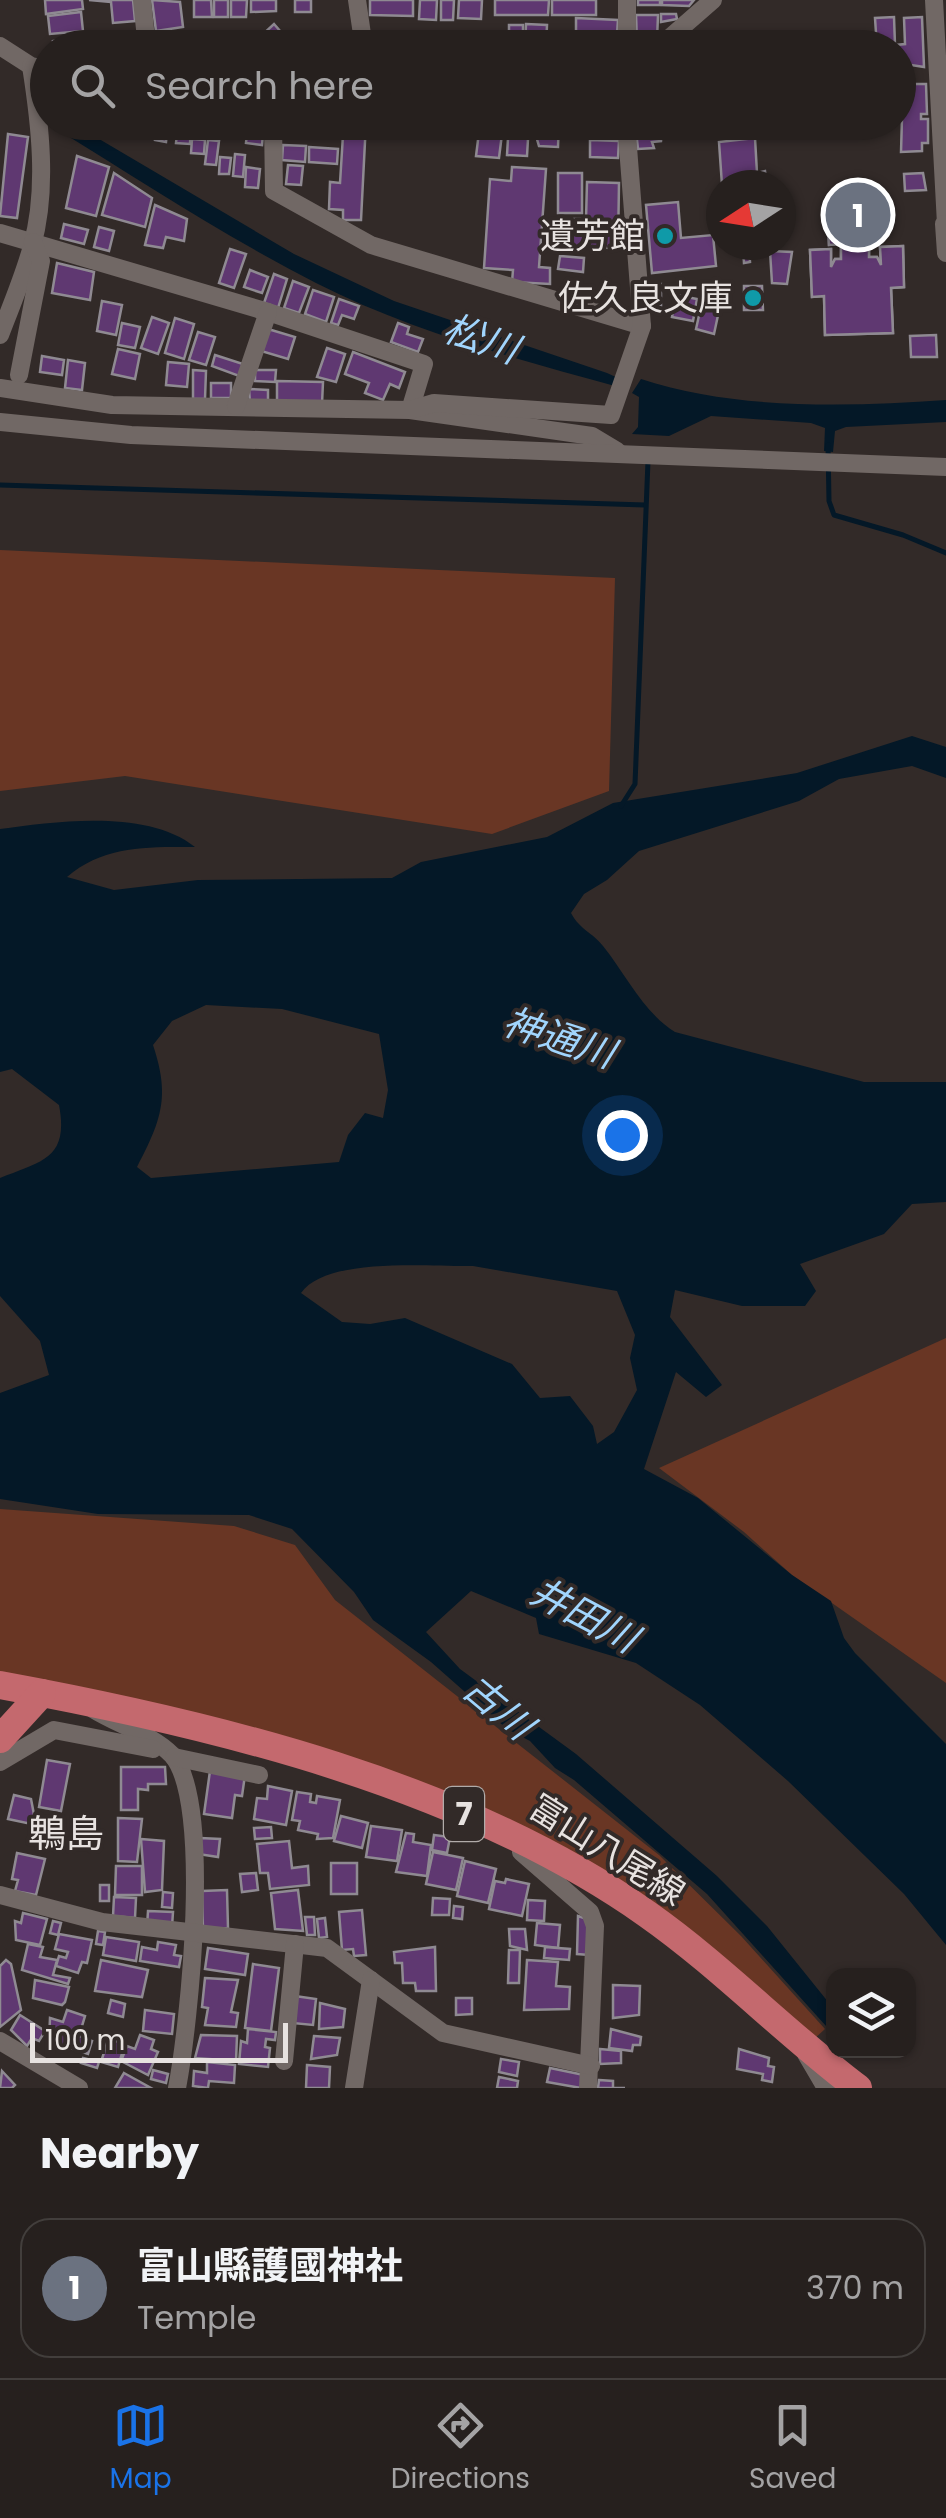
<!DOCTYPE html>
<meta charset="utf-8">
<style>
:root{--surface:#26201e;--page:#322d2b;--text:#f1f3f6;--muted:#a4a3a4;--line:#423e3c;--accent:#1a73e8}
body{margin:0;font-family:Poppins,"Noto Sans JP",sans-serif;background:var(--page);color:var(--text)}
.controls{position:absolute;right:30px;bottom:30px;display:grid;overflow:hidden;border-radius:20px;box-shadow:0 2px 8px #0004}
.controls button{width:90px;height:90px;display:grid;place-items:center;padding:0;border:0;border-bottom:2px solid var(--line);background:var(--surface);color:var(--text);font:50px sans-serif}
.compass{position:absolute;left:706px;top:170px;width:90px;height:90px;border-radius:50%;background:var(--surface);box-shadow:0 2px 8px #0004;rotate:258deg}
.scale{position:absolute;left:30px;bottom:25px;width:258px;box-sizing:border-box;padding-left:10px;border:5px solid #e7e2e0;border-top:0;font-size:28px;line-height:35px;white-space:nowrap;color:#e7e2e0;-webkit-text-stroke:8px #322a28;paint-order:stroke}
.you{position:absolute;left:622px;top:1135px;width:35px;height:35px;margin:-25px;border:8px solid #fff;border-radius:50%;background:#1a73e8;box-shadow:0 0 0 15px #1a73e833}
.badge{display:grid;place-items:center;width:65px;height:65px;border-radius:50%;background:var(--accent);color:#fff;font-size:32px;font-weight:700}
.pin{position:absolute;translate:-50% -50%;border:5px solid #fff;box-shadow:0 2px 10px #0006}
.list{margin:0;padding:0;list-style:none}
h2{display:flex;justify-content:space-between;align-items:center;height:130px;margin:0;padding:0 40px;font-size:42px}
h2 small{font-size:32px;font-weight:400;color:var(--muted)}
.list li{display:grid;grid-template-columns:65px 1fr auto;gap:30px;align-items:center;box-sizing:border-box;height:140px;margin:0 20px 20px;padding:0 20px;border:2px solid var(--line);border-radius:30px}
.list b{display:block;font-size:38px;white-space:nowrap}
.list p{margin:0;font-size:32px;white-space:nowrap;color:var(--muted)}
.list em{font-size:32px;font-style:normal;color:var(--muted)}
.icon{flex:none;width:55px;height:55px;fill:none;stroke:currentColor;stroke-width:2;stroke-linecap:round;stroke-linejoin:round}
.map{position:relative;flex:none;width:946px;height:2088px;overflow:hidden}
.search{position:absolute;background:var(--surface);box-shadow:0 2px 8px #0004;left:30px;right:30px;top:30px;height:110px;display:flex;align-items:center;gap:25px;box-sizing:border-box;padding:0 35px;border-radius:55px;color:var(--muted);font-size:38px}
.sheet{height:290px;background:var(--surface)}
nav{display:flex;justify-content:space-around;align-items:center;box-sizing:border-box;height:140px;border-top:2px solid var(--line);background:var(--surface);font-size:28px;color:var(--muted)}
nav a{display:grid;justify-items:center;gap:5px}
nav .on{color:var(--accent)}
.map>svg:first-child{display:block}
</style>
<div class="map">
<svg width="946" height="2088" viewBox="0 0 946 2088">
<rect width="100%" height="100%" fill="#322a28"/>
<g fill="#693624">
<path d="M0,550L615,578L609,791L492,834L125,776L0,791Z"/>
<path d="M946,1338V1683L792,1575L744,1532L659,1468Z"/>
<path d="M0,1509L234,1526L295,1545L335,1600L659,1855L741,1936L825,2029L813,2040L500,1818L0,1673Z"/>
</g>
<g fill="#041827" fill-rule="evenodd">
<path d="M54,123H72L294,254L394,301L607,373L618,378L615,386C517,359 410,331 316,283C226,237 141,181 55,128Z"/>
<path d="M641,379C735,410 848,407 946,400V422L846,427L835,431L833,452L824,451L825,428L811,423L711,416L669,436L632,434L638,427L639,397L632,393Z"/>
<path d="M912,736L946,747V778L912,766L839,779L799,801L639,851L607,880L584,894L571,913C580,930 592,932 603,946C627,976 643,1012 675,1032L864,1082H946V1202L912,1204L884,1234L800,1264L816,1291L805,1306H742L675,1290L670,1317L722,1385L706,1397L676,1372L644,1469L698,1498L792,1575L831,1601L844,1638L855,1653L946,1744V1945L904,1894L788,1781L700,1705L636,1663L539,1634L536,1618L471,1591L426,1632L460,1669L576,1754L717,1876L767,1926L833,2008V2020L826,2026L707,1894L574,1780L555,1768L530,1741L507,1729L431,1662L373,1620L354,1592L292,1529L249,1515L98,1514L0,1499V1393L49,1375L40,1341L0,1296V1178C43,1161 69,1158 59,1105L12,1069L0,1072V829C57,821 148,809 195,847C149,847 104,845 67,877L114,890L198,880L392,878L421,862L547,837L613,803L797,773ZM206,1005L282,1009L379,1034L388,1090L383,1118L365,1113L348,1135L339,1162L151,1178L137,1167C162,1119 170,1096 153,1045L172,1021ZM473,1266L617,1291L635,1335L630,1358L637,1390L614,1432L597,1444L593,1426L570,1396L540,1398L512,1364L405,1318L370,1324L342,1322L301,1293C327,1256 431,1267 473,1266Z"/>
</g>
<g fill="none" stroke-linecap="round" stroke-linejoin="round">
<g stroke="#041827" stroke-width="5">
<path d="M828,445L829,501L834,515L903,535L946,553"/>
<path d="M0,485L645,505"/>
<path d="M621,806L635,784L648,461"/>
</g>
</g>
<g fill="#5f3871" stroke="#8f8a92" stroke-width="2.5" fill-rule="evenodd">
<path d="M45,0H82L83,9L46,14Z"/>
<path d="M89,0H133L135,21L113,23L111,2Z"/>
<path d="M152,0L180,2L183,27L156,31Z"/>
<path d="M194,0H211L212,17H194Z"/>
<rect x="214" y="0" width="14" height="17"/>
<path d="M231,0H247L246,17H231Z"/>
<path d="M251,0H276V11L251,12Z"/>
<rect x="295" y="0" width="16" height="12"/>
<path d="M370,0H413V16L370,15Z"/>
<path d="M420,0H437L436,20L419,19Z"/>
<path d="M441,0H454L453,20H441Z"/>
<path d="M459,0H482L481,19L458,18Z"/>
<path d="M495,0H549L548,15H495Z"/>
<rect x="552" y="0" width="44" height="15"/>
<rect x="638" y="0" width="22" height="5"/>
<path d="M662,0H694L689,6L662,5Z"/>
<path d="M81,12L83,31L50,34L48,16Z"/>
<path d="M661,14H676L677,19L661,22Z"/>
<path d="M636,15H658L657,40H637Z"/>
<path d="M894,17L895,45L905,44L904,18L922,17L924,67L898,63V48H877L875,18Z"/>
<path d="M576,18L618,20L617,33L576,31Z"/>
<path d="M274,24L295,48H248Z"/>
<path d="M526,24L547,25L546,48H525Z"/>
<rect x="509" y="25" width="14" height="23"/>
<path d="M102,34L104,48H54L53,41Z"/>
<path d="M165,34L167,46L185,48H156L154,36Z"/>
<rect x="550" y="36" width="22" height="12"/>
<path d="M592,42L620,43V48H592Z"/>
<path d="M903,84H926L927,114H921V119H928V143H922V151L901,152Z"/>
<path d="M157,122H168L166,142L155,140Z"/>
<path d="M178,122H191L190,144L176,143Z"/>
<path d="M198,122H219L218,131L198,130Z"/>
<path d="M248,122H264L262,145L246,143Z"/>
<path d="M319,122H366L361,220H343V210L329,209L330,182L340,183L343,135L318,133Z"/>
<path d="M456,122H475L474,132L456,130Z"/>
<path d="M509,122H529L527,156L507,155Z"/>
<path d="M532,122H559L558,147L539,146Z"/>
<path d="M598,122H617V130L598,129Z"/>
<path d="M635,122H663L661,141L652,142L654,148L638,149Z"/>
<path d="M479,132L502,134L499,158L476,156Z"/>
<path d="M8,134L28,137L17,218L0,216Z"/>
<path d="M755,138L757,173L765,171L767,185H722L719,142Z"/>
<path d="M192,139L205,140L204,154L191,153Z"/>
<path d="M208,140L219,141L216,165L205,164Z"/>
<path d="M590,140L619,141L618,158L590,157Z"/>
<path d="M283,145L306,146L305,162L282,160Z"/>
<path d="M309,147L338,149L337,164L309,162Z"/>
<path d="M235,154L245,155L243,177L233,176Z"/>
<path d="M77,156L109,167L96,216L66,208Z"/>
<path d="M220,157L231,158L229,174H219Z"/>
<path d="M288,165L303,166L301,185L286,184Z"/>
<path d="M246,167L260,169L258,188L245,187Z"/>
<path d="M512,167L546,169L539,267L550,268V284L512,282L513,270L484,268L490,179L511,181Z"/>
<path d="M114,173L152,198L145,227L102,215Z"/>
<rect x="558" y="173" width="24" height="40"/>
<path d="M923,173L926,190L905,191L904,174Z"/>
<path d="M587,182L619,183L618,248L557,247L558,219H586Z"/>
<path d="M874,192L880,196L882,242H869V257H877L881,265L880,247L903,246L904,287L891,288L893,333L825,335L824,296L812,297L810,250L831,249V267L835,259H841V244L829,245L827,197ZM879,281L885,288L887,327L831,329V283H836V292H845L841,318L871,320L870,293L866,290H879Z"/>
<path d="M874,192L880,196L882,242H869V257H877L881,265L880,247L903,246L904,287L891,288L893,333L825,335L824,296L812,297L810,250L831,249V267L835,259H841V244L829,245L827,197Z"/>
<path d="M678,202L681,238L713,235L716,266L652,273L646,205Z"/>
<path d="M155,205L187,219L184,241L166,237L163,248L145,245Z"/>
<path d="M64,224L88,230L84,244L61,238Z"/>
<path d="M99,227L114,231L109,251L94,247Z"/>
<path d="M728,245H763V247L749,248L750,262L744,263L743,248L728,250Z"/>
<path d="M230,249L246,254L234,288L219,283Z"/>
<path d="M770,251L792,252L787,284L772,283Z"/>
<path d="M560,256L584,258L583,272L558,269Z"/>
<path d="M57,263L94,272L90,300L52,293Z"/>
<path d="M250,270L268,277L262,293L244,287Z"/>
<path d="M274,274L287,279L278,308L264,303Z"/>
<path d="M293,281L309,287L299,313L284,308Z"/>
<rect x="645" y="284" width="16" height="22"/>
<path d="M744,286H762L763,310H744Z"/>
<path d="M313,290L334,297L326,322L305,314Z"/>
<path d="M676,295L697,299L693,321L672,317Z"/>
<path d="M339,299L359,306L354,319L342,315L338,325L331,323Z"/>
<path d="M102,301L122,305L116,335L97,331Z"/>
<path d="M702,302L720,306L714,334L696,329Z"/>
<path d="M152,317L169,323L158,354L141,348Z"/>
<path d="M175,318L194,324L184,359L165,353Z"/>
<path d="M122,323L140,327L135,348L118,345Z"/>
<path d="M398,323L409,327L407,334L423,339L418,352L391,342Z"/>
<path d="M268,329L295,337L288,359L261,351Z"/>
<path d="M198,332L215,337L206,365L189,360Z"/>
<path d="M936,335L937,357H911L910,336Z"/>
<path d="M327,348L345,354L336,382L317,377Z"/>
<path d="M118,349L140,354L135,379L112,374Z"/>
<path d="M353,352L405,372L399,388L390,384L383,400L365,393L369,383L345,374Z"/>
<path d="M215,355L243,364L239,376L212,366Z"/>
<path d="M42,356L64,360L62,375L40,372Z"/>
<path d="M68,360L85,363L82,390L65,388Z"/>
<path d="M168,362L189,364L187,387L166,385Z"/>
<path d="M193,370L206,371L205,399H193Z"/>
<path d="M255,370H276L275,382L255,381Z"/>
<path d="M277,381L323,382L322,404L277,403Z"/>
<rect x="211" y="383" width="20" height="15"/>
<path d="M249,389L268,390V403H250Z"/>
<path d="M47,1760L70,1764L61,1811L39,1807Z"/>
<path d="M121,1767H165L166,1784H148V1790L138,1789V1810H121Z"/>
<path d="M210,1771L245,1775L242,1796L235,1795L232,1818L204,1814Z"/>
<path d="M268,1786L292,1791L286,1825L254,1819L257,1798L267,1799Z"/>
<path d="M297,1792L311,1794L310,1802L316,1803L317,1796L340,1800L333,1838L317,1839L318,1834L298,1830L300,1821L292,1820Z"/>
<path d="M14,1795L31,1799L36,1825L8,1819Z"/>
<path d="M341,1816L368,1823L362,1848L334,1841Z"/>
<path d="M118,1818L142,1819L137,1862L118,1861Z"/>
<path d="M371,1826L402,1830L397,1861L366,1857Z"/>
<path d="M271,1827L272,1838L255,1839L254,1828Z"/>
<path d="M406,1833L414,1834L413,1842L431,1845L427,1876L396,1872Z"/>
<path d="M434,1835L450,1837L447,1853L432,1850Z"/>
<path d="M200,1838L220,1839L218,1857L198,1854Z"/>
<path d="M141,1839L164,1841L162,1890L145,1892Z"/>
<path d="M289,1841L292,1868L308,1866L309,1885L270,1889L268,1873H260L257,1844Z"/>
<path d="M433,1852L463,1858L456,1890L426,1884Z"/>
<path d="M17,1853L45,1859L36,1895L15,1891L18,1880L12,1879Z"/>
<path d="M465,1861L496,1869L488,1903L457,1896Z"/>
<rect x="331" y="1863" width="26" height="31"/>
<path d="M116,1866H142V1895H115Z"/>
<path d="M256,1873L258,1890L242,1892L240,1874Z"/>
<path d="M506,1879L529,1884L522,1916L489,1909L495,1881L505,1883Z"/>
<rect x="100" y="1885" width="9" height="16"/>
<path d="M227,1890L228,1928L203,1930L202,1891Z"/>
<path d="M298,1890L303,1931L275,1929L271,1893Z"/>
<path d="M163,1892L173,1893L172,1908L162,1907Z"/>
<path d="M114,1897L136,1898L135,1918L113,1916Z"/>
<path d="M433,1898L450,1899L449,1915H432Z"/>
<path d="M528,1900L545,1901L544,1921L527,1920Z"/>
<path d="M454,1906L463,1907L462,1919L453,1918Z"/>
<path d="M362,1910L366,1955L354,1956L353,1949L342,1950L339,1912Z"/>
<path d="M148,1911L173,1912L172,1927H147Z"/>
<path d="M23,1913L47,1919L40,1945L16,1940L15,1921L21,1923Z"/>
<path d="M578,1916L590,1920L589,1955L577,1954Z"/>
<path d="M305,1917H314L315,1935H307Z"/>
<path d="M325,1918L327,1937L319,1938L317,1919Z"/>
<path d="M53,1921L61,1923L58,1935L50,1933Z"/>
<path d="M537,1923L560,1925L558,1948L535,1945Z"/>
<path d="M509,1929H525L527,1950L510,1946Z"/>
<path d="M98,1931L105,1932L103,1945L96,1944Z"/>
<path d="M59,1934L92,1940L87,1963L82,1962L78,1973L56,1966L59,1956L66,1958L68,1952L55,1949Z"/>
<path d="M106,1937L139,1942L136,1961L103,1955Z"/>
<path d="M158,1942L176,1945L174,1955L181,1956L179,1967L140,1961L142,1947L157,1950Z"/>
<path d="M28,1944L43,1947L40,1957L57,1960L53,1975L70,1978L68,1984L22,1970Z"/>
<path d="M435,1947L436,1991H416L415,1983H403L402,1963H395L394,1952Z"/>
<path d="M545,1947L570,1949L569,1960L544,1958Z"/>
<path d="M208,1948L248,1954L245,1975L205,1969Z"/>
<path d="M509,1950H520L519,1983H508Z"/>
<path d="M6,1960L11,1964L21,2010L0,2027V1966Z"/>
<path d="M101,1960L148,1970L142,1997L95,1991Z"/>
<path d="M527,1960L558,1962L556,1986L570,1987L569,2009L524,2010Z"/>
<path d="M253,1964L279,1968L271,2031L245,2028Z"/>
<path d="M205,1978L238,1980L231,2012L238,2013L236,2027L205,2025L208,2008L202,2007Z"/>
<path d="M35,1980L69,1987L65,2002L62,2005L33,1998Z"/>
<path d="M613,1985L640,1986L639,2015L613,2018Z"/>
<path d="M295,1996L316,1999L313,2025L292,2023Z"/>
<path d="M456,1998H472V2014L456,2015Z"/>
<path d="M111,2000L125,2004L123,2017L108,2013Z"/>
<path d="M320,2003L345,2009L343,2027L319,2029Z"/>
<path d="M67,2010L85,2016L79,2036L92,2041L88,2054L49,2041L50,2018L63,2022Z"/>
<path d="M145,2010L174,2014L172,2034L143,2031Z"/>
<path d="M20,2015L45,2031L39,2041L32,2038L27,2046L11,2030Z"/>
<path d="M248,2029L276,2032L275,2040L266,2039L265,2047L270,2048L268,2067L239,2064L241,2041L247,2043Z"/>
<path d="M611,2029L641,2037L640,2045H633L632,2051L609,2048Z"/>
<path d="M140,2035L154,2040L151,2049L158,2052L148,2075L121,2061L127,2046L135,2049Z"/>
<path d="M201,2035L237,2036L236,2061L195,2058Z"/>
<path d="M314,2036L340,2038L337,2055L311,2059Z"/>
<path d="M108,2040L125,2043L118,2067L101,2062Z"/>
<path d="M600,2049L621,2051V2063L600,2064Z"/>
<path d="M739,2049L769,2058L768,2066L774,2067L772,2082L762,2080L763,2074L737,2069Z"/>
<path d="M83,2058L99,2062L97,2068L81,2063Z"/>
<path d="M501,2059L519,2062L517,2076L499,2072Z"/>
<path d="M207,2062L235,2065L234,2083L209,2081L208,2088L193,2086L194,2071L207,2073Z"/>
<path d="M307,2065L330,2067L329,2088H306Z"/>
<path d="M550,2068L584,2075L581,2088L547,2082Z"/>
<path d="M153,2070L168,2074L166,2083L151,2079Z"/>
<path d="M2,2071L15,2085L12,2088H0Z"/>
<path d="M124,2073L151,2088H115Z"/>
<path d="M499,2077L518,2081L517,2088H497Z"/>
<path d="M599,2080L613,2081V2088H625H598Z"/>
</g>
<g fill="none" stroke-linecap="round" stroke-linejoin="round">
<g stroke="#716865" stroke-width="18">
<path d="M142,0L147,48"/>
<path d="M357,0L364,48"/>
<path d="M627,0V48"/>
<path d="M934,0L946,224"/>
<path d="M0,46L31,66L48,69"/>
<path d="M658,48L713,0"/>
<path d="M273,122L274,191L371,245L642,326"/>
<path d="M944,224L946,253"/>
<path d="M0,233L268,312L424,364L410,410L592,436L617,451"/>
<path d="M0,335C11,306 24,276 32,246C48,190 40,123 31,66"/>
<path d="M19,375L41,261L33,242"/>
<path d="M0,388L112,405L410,410L434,403L611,415L642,326L626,122"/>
<path d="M236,406L268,312"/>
<path d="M0,422L131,435L946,467"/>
<path d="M93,1709C117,1724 153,1735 172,1755C213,1801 189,2026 177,2088"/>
<path d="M174,1757L259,1775"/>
<path d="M0,1762L54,1730L153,1749"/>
<path d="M521,1852L590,1912L595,1926L588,2088"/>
<path d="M0,1895L102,1922L327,1948L443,2033L591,2066"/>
<path d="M0,2041L79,2088"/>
<path d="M806,2054L826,2088"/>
<path d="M284,2061L295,1944"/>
<path d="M354,2088L371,1980"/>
</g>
<g stroke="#c4696e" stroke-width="28">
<path d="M0,1685C218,1725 464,1785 647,1914C721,1966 785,2033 858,2088"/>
<path d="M0,1739L42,1693"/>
</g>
</g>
<g fill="#0f9aa8" stroke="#322a28" stroke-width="4">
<circle cx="665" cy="236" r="10"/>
<circle cx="753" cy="298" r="10"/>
</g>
<g text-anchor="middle" stroke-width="8" stroke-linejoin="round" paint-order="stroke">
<rect fill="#322a28" stroke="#b1aba9" stroke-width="2.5" x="444" y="1787" width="40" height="54" rx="8"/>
<g font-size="32" font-weight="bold" fill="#e7e2e0">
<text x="464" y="1825">7</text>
</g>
<g font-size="35" fill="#e7e2e0" stroke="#322a28" text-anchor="end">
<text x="645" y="248">遺芳館</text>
<text x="733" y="310">佐久良文庫</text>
</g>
<g font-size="35" fill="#e7e2e0" stroke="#322a28">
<text transform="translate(607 1850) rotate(32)" y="12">富山八尾線</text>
</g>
<g font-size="38" font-style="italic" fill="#a1d5fd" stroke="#322a28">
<text transform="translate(481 339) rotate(19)" y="13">松川</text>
<text transform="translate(559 1038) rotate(18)" y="13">神通川</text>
<text transform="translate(584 1615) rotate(28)" y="13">井田川</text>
<text transform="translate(498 1707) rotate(40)" y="13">古川</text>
</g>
<g font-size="38" fill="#e7e2e0" stroke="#322a28">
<text x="66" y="1847">鵯島</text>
</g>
</g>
</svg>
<div class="controls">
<button><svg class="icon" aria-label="layers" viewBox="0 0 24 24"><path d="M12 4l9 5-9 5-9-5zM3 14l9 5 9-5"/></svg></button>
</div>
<svg class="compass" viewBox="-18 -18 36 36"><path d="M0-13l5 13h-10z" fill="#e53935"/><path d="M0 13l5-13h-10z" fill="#a4a3a4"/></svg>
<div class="scale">100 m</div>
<div class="you"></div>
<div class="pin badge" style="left:858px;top:215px;background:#6b7280">1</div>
<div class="search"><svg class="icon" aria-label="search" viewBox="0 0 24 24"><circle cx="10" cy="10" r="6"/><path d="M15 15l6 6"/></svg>Search here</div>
</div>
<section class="sheet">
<h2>Nearby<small></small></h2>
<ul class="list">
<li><span class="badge" style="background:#6b7280">1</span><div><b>富山縣護國神社</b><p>Temple</p></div><em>370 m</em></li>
</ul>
</section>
<nav>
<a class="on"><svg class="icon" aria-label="map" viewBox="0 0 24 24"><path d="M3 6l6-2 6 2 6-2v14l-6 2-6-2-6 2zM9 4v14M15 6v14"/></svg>Map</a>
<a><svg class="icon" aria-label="directions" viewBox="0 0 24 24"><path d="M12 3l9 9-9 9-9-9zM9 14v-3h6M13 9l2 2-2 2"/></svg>Directions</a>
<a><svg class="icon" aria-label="saved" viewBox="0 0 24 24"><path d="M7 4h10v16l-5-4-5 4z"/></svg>Saved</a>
</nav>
